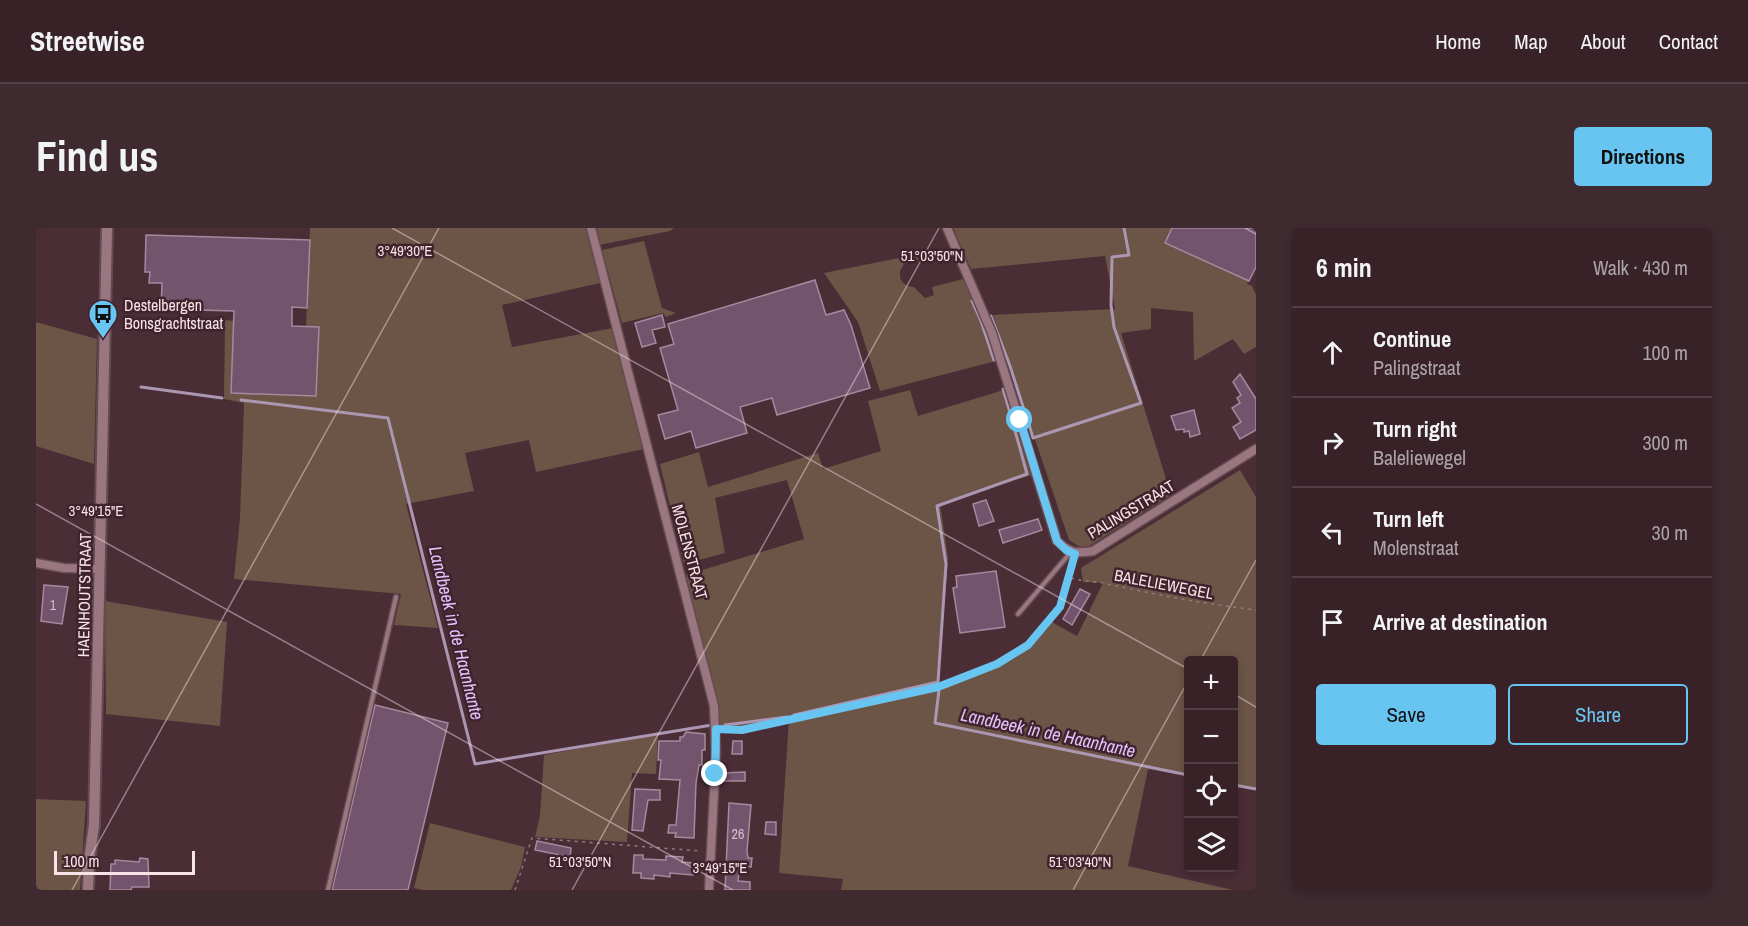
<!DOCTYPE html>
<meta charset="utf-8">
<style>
:root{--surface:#382228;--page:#3f2a30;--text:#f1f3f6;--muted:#aba4a8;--line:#523f45;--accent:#68c4f0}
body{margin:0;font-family:"Archivo Narrow",sans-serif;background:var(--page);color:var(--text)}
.controls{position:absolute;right:18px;bottom:18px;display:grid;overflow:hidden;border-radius:6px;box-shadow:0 3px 9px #0003}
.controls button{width:54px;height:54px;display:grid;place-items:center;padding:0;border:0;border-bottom:2px solid var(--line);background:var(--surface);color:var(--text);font:30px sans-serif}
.scale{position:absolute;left:18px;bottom:15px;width:141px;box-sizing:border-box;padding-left:6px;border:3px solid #f7e3e8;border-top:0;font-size:16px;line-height:21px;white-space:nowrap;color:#f7e3e8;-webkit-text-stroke:4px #40232c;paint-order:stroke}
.stop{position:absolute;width:18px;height:18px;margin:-14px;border:4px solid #68c4f0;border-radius:50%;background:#fff}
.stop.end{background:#68c4f0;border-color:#fff;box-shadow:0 2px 6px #0008}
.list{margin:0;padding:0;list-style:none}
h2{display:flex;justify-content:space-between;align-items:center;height:78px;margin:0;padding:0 24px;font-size:26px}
h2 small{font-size:20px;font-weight:400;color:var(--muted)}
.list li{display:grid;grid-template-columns:39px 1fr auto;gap:18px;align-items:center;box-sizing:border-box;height:90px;padding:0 24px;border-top:2px solid var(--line)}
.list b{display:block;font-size:22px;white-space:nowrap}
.list p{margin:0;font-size:20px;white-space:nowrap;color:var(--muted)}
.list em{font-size:20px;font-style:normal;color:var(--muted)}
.actions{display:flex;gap:12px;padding:18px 24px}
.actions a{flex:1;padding:14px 0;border:2px solid var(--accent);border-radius:6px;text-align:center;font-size:21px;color:var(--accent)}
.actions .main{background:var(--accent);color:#111}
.icon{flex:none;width:33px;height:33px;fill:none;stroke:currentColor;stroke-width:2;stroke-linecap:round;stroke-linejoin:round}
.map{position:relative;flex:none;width:1220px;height:662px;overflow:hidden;border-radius:6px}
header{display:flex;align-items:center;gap:36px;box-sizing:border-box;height:84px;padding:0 30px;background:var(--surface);border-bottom:2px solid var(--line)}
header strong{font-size:28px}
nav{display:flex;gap:33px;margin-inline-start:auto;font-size:21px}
.intro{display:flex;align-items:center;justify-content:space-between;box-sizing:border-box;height:144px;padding:0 36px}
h1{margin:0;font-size:42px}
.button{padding:15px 27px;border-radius:6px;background:var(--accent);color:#111;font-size:21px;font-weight:700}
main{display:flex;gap:36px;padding:0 36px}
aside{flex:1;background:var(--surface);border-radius:6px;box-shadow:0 3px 9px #0003}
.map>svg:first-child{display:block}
</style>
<header>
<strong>Streetwise</strong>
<nav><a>Home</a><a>Map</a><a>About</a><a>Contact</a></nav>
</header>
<div class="intro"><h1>Find us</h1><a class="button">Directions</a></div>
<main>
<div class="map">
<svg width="1220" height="662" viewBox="0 0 1220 662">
<rect width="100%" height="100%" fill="#4b2d36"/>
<g fill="#6c5446">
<path d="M274,0H550L564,55L466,77L476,119L577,100L608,221L500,244L493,212L429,225L438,263L370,276L402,400L358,397L365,366L198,351L204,290L208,175L188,171L189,92L198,93L195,165L280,168L283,99L270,98Z"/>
<path d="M558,0H638L634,3L563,17Z"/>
<path d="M917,0H1136L1130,15L1213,53L1211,56L1216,58L1220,67V119L1208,126L1197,111L1158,133L1157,84L1115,80V101L1085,105L1135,267L1053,318L1044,319L1033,312L957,87L1079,81L1069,28L935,41Z"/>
<path d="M608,13L626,80L640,85L630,89L627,85L586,95L566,22Z"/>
<path d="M893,24L894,28L868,36L864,43C863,54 868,58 878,59L889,70L898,67L896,59L931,50L956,117L960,133L844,163L822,94L788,45Z"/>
<path d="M0,94L61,111L58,236L0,218Z"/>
<path d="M971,161L999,246L904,276L912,330L902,458L961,436L992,417L1014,393L1041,408L1067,355L1047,354L1045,340L1204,242L1220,269V561L1198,557V433H1152V548L1112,541L1092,638L1197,662H805L807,651L743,645L753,491L706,502H685L650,347L768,311L751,252L679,270L689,325L648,336L624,236L663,224L672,259L782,225L787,241L845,223L832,173L874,162L882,188Z"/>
<path d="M69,373L191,394L184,498L70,486Z"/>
<path d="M622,506L620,546L596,545L591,614L499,609L504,588L508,527Z"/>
<path d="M0,571L50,573L44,662H0Z"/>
<path d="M394,595L489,619L485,639L475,662H387L378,660Z"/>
</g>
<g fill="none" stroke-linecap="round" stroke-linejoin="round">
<g stroke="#ab97b2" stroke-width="3">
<path d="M936,73L945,93L958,132"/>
<path d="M955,88L974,138L989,185"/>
<path d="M105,159L186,170"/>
<path d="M967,161L976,191"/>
<path d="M205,172L352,190L439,536L676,497"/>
<path d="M992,193L997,210L1105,175L1078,99L1075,77L1076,29L1093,27L1088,0"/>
<path d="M903,462L899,495L1152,547"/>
<path d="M758,487L902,454L910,336L901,278L991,246L978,199"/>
<path d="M689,497L751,489"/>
<path d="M1198,557L1220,561"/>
</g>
</g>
<g fill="#74536d" stroke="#a5899f" stroke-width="1.5">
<path d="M1136,0H1220V39L1213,53L1129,15Z"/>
<path d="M110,7L274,12L271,80L256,79V98L283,99L280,168L195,165L198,83L125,81L126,55H113L114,44H109Z"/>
<path d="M779,52L790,87L808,82L815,97L834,160L741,187L736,170L704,179L711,205L660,220L655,203L629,211L622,187L642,182L624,120L638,116L632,96Z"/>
<path d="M626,87L629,99L616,102L620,115L606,119L599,95Z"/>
<path d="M1204,146L1220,171V202L1204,211L1197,199L1205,194L1196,180L1204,175L1201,170L1205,167L1197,154Z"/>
<path d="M1158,182L1164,206L1154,209L1153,203L1148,204V201L1140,202L1135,188Z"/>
<path d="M950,272L958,293L943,298L937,276Z"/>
<path d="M1002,291L1006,302L967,315L963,302Z"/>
<path d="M960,343L969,399L924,405L917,360L921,359L920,348Z"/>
<path d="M8,357L32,359L26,396L5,393Z"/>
<path d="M1044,361L1054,366L1036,397L1027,391Z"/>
<path d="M339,477L412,495L372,662H296Z"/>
<path d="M650,504L669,506V522H666V537H663L660,555L658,610L639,609L640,605H632L633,597H640L644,552L623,551L625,532H622L623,513H644V509H647Z"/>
<path d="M697,513H706V526H696Z"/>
<path d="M709,544V553H685V545Z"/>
<path d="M599,561L624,562V572H612L607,603L596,602Z"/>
<path d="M693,575L715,577L711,623L712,630H716L715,639L704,638L702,653L714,654V662H689Z"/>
<path d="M730,594H740V607L729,606Z"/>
<path d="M501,613L535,620L534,629L499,622Z"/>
<path d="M598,627H607V631L630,632V628L647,629L646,634L657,635V647L634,645V649L618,647V651L605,650V645H597Z"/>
<path d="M104,630L112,631L113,659H96L95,662H74L75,636H79V632L103,634Z"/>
</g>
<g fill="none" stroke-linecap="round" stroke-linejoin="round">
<g stroke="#644b52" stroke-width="7">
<g id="service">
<path d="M982,386L1035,324"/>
<path d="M292,662L360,369"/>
</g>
</g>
<g stroke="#644b52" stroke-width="11">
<g id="minor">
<path d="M555,0L678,478L680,525L673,662"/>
<path d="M911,0L956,105L1021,313C1034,325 1040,326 1057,323L1220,221"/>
<path d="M0,335L28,340L64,341"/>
</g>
</g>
<g stroke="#644b52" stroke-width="14">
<path id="tertiary" d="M52,662L53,633L58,597L71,0"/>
</g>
<g stroke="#927980" stroke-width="1.5" stroke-dasharray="3 4.5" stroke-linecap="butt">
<path d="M991,190L997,188"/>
<path d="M1035,350C1048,354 1059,353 1072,356C1121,367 1170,376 1220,382"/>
<path d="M689,502H706L902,459L961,436L992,417L1014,393L1024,379L1037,333"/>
<path d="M479,662L496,610L665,623"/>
</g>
<use href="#service" stroke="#9a7780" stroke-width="4"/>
<use href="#minor" stroke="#9a7780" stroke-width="8"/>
<use href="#tertiary" stroke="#9a7780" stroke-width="10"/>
</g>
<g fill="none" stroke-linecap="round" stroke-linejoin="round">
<path stroke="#68c4f0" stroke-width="8" d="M679,546L680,501L706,502L902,459L961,436L992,417L1024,379L1039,326L1030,322L1021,313L984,192"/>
</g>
<path fill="none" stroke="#f7e3e8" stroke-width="1.5" stroke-opacity="0.45" d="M356,0L1152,441M1209,0L1220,6M0,276L697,662M1164,433L1220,332M1198,466L1220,479M36,662L403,0M536,662L903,0M1037,662L1152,453"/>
<defs>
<g id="bus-pin" transform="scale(1.5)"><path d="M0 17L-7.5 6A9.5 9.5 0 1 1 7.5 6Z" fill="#68c4f0" stroke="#40232c"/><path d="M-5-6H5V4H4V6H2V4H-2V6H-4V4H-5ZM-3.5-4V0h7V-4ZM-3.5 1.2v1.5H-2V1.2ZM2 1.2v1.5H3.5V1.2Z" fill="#111"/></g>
</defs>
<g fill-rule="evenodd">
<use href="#bus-pin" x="67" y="86"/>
</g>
<g text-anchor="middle" stroke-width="5" stroke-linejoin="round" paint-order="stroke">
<g font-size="14" fill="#d6bfc9">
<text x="17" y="382">1</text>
<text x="702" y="611">26</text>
</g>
<g font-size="16" fill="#f7e3e8" stroke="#40232c" text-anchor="start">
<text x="88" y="83">Destelbergen<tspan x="88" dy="18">Bonsgrachtstraat</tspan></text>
</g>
<g font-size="16" fill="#f7e3e8" stroke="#40232c">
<text transform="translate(1095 281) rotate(-31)" y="6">PALINGSTRAAT</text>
<text transform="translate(654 324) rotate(75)" y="6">MOLENSTRAAT</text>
<text transform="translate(1128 356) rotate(11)" y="6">BALELIEWEGEL</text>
<text transform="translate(48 367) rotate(-89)" y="6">HAENHOUTSTRAAT</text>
</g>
<g font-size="18" font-style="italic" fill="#e2c2fe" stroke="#40232c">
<text transform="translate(420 405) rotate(76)" y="6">Landbeek in de Haanhante</text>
<text transform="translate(1012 505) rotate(12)" y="6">Landbeek in de Haanhante</text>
</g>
</g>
<g font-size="15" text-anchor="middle" fill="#f7e3e8" stroke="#40232c" stroke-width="5" stroke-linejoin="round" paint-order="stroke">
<text x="369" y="28">3°49'30"E</text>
<text x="896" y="33">51°03'50"N</text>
<text x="60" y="288">3°49'15"E</text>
<text x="544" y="639">51°03'50"N</text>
<text x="1044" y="639">51°03'40"N</text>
<text x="684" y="645">3°49'15"E</text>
</g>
</svg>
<div class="controls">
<button>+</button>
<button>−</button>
<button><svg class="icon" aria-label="locate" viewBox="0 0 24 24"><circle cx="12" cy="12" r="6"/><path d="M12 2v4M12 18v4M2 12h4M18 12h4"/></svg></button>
<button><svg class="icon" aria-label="layers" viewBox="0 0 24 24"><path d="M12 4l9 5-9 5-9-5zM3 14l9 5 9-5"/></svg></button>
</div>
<div class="scale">100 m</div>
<div class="stop" style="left:984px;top:192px"></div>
<div class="stop end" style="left:679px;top:546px"></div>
</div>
<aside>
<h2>6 min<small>Walk · 430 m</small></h2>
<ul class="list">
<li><svg class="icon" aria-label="ahead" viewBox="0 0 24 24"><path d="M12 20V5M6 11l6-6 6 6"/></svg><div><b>Continue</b><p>Palingstraat</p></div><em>100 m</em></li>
<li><svg class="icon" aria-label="right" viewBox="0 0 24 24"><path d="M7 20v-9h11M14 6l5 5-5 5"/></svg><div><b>Turn right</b><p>Baleliewegel</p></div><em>300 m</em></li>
<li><svg class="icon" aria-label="left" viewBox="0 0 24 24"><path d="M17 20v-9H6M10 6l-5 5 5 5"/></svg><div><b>Turn left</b><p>Molenstraat</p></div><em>30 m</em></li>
<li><svg class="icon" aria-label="arrive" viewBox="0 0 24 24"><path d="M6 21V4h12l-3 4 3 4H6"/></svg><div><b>Arrive at destination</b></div></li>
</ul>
<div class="actions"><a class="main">Save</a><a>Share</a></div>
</aside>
</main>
